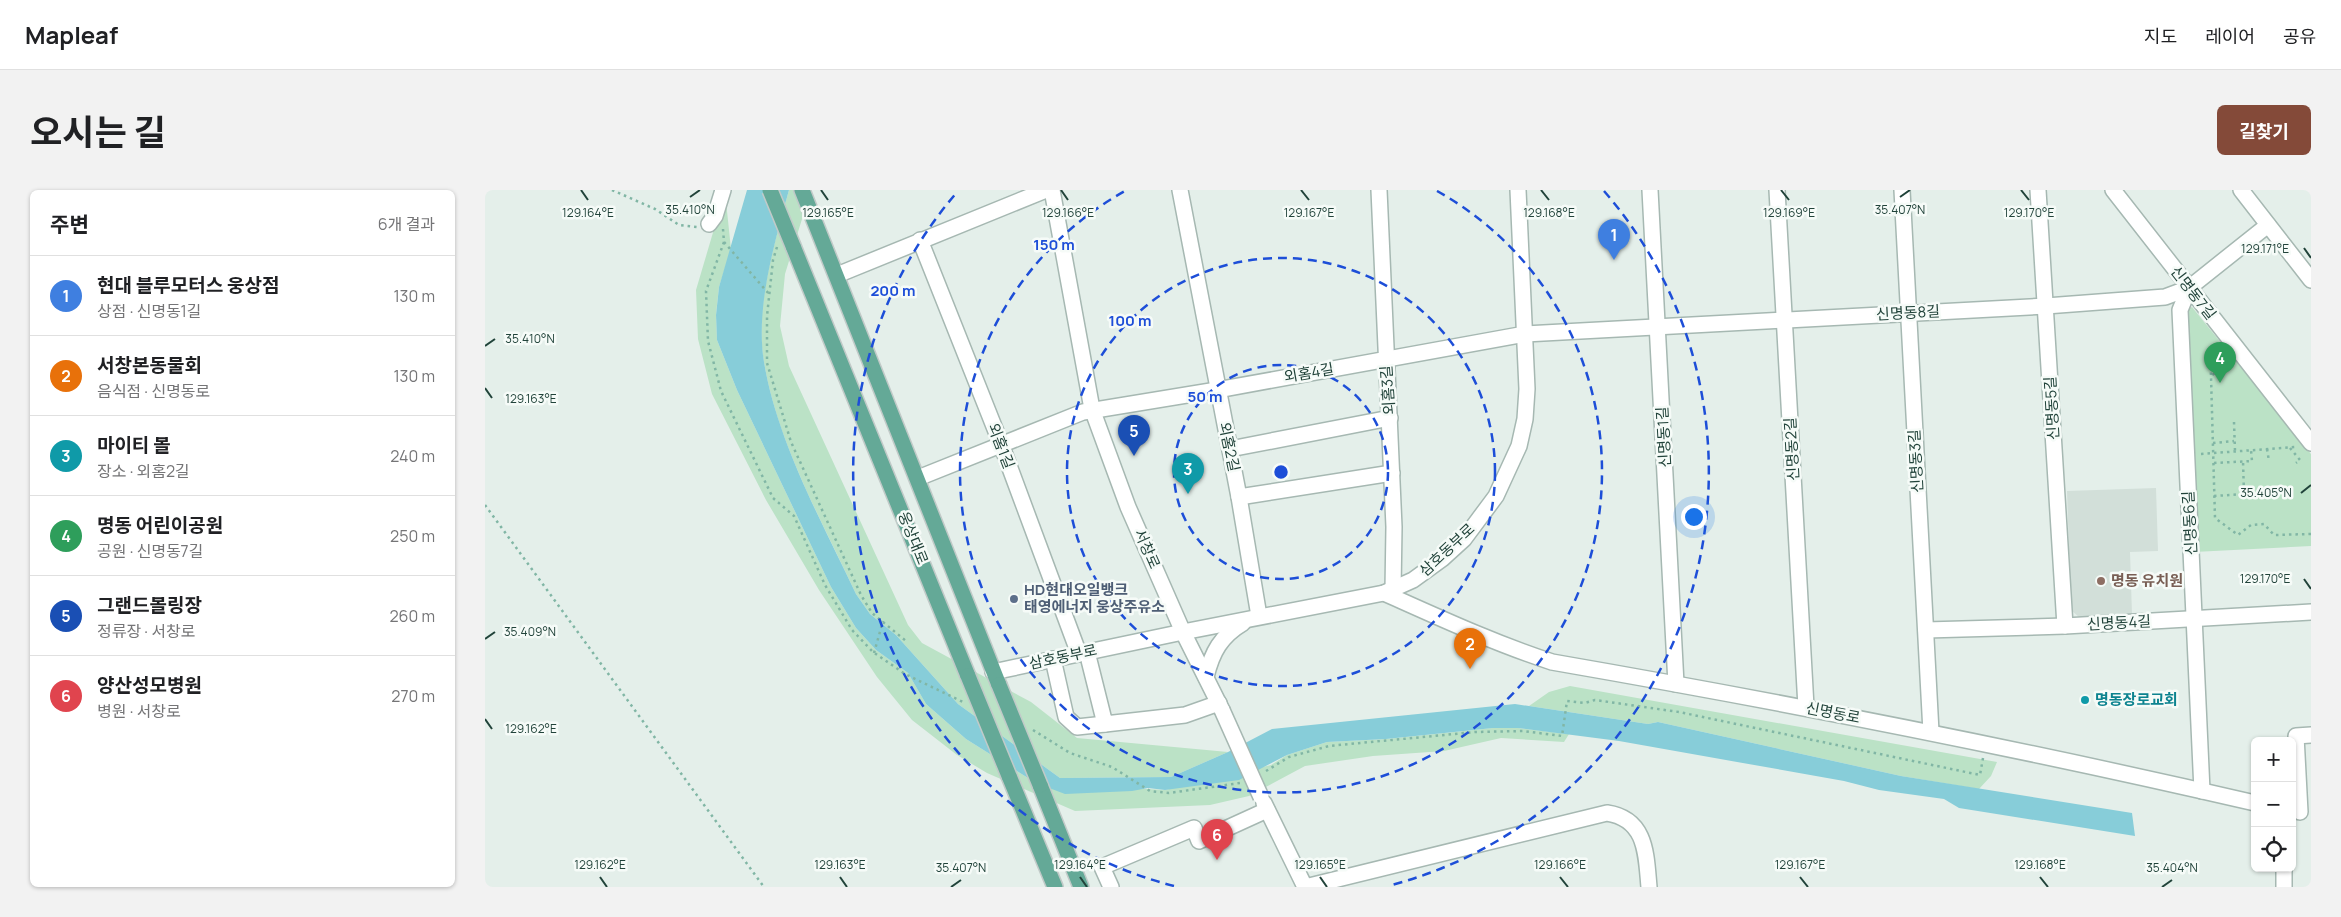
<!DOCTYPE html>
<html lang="ko">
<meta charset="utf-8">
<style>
:root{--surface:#fff;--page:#f2f2f2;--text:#202124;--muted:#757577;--line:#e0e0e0;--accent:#844a39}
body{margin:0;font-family:Manrope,"Noto Sans KR",sans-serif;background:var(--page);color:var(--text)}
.controls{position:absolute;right:15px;bottom:15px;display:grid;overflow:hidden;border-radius:8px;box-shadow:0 1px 4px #0004}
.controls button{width:45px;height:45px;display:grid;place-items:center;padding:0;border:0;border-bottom:1px solid var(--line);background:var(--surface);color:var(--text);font:25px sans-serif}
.you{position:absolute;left:1208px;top:326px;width:18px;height:18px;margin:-12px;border:4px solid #fff;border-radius:50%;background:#1a73e8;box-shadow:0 0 0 8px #1a73e833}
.badge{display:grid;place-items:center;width:32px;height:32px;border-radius:50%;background:var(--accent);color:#fff;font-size:16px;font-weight:700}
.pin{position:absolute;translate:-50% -41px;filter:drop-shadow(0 1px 2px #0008)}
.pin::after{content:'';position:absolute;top:26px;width:18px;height:15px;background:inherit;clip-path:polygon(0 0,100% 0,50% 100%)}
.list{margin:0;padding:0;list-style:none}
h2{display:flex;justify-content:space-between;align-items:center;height:65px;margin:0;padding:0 20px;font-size:21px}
h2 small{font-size:16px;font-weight:400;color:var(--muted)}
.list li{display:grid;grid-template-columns:32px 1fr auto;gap:15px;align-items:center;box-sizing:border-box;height:80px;padding:0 20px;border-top:1px solid var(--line)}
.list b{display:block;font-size:19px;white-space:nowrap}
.list p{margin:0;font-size:16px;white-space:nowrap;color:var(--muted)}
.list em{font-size:16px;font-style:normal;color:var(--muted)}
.icon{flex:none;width:28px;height:28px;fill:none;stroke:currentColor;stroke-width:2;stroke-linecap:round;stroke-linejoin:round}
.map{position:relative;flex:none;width:1826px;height:697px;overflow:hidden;border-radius:8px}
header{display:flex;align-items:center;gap:30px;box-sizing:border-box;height:70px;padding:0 25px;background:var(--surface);border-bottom:1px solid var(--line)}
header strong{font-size:24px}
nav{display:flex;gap:28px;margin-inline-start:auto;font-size:18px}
.intro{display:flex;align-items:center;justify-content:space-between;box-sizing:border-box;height:120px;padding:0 30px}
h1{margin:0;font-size:35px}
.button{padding:12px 22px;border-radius:8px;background:var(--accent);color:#fff;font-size:18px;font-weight:700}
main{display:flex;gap:30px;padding:0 30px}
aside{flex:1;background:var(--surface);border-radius:8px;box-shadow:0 1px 4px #0004}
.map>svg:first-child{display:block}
</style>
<header>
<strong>Mapleaf</strong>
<nav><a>지도</a><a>레이어</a><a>공유</a></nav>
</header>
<div class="intro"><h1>오시는 길</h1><a class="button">길찾기</a></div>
<main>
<aside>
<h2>주변<small>6개 결과</small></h2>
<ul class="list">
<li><span class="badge" style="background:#3f7fe0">1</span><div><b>현대 블루모터스 웅상점</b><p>상점 · 신명동1길</p></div><em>130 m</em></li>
<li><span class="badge" style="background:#e8710a">2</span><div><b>서창본동물회</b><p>음식점 · 신명동로</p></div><em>130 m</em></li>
<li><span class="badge" style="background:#0f9aa8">3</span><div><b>마이티 볼</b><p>장소 · 외홈2길</p></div><em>240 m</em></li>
<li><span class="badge" style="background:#2e9e5b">4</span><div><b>명동 어린이공원</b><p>공원 · 신명동7길</p></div><em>250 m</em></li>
<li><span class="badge" style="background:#1a4fb4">5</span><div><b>그랜드볼링장</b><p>정류장 · 서창로</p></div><em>260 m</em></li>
<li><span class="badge" style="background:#e0444e">6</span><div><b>양산성모병원</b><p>병원 · 서창로</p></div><em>270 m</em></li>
</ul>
</aside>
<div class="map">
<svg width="1826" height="697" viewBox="0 0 1826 697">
<rect width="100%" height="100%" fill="#e4efea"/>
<path fill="#d2dfd9" d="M1671,298L1673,361L1645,362L1647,425L1594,427L1586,420L1582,301Z"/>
<g fill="#bbe2c6">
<path d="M304,0H326L300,84L295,136L304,176L423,435L437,453L546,512L592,548L743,562L686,587L575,588L473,514L411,445L385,424L371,404C337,331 292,252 279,172C269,118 290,51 304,0Z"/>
<path d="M240,2L246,59L234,97L231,124L232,150L252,200L346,397L371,438L391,460L423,483L441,514L481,549L551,593L680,600L786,575L802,565L842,552L901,549L1008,538H1033L1084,544L1079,552L1016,548L959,561L888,566L820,576L764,606L725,615L590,621L502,583L472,565L427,530L392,487L334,400L281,310L227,204L213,149L211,100Z"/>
<path d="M1707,117L1826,264V356L1709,362L1698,122Z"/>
<path d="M1085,496L1512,572L1506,586L1494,599L1416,586L1173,532L1163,534L1044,516L1064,502Z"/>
</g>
<path fill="#87cdd9" d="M262,0H304C290,51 270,118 279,172C292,251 337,332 371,404L385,424L411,445L473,514L575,588L686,587L743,562L787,539L1030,514L1163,534L1173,532L1416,586L1647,623L1650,646L1474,618L1459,609L1394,600L1359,591L1134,551L1033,538H1008L901,549L842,552L802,565L754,590L680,600L663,598L647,601L580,604L551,593L481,549L441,514L423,483L391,460L371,438L346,397L252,200L232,150L231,125L234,97Z"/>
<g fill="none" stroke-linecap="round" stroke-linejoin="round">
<g stroke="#a6b8b2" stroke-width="18">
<g id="minor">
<path d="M567,0L607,219L643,317L698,442L737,520"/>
<path d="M695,0L754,307L774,426"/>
<path d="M894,0L909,337L908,400"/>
<path d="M1165,0L1191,494"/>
<path d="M1292,0L1321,517"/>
<path d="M1417,0L1446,542"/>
<path d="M1553,0L1580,436"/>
<path d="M1628,0L1826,253"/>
<path d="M1756,0L1826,90"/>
<path d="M224,34L230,26L238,0"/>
<path d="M435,50L516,254L594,464"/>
<path d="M352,85L561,0"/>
<path d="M1704,98L1695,120L1717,601"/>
<path d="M745,259L905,228"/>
<path d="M433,288L598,222L732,200L1040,144L1561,116L1680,107L1704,98L1783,35"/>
<path d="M754,307L907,283"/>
<path d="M899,403C955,428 1009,453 1067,472C1303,513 1537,559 1770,613"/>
<path d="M1441,440L1580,436L1826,422"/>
<path d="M602,462L620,534L700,525L734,513"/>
<path d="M568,469L581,527L592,537L620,534"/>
<path d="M508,482L698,442L899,403L928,390L957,369L979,349L1011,306L1034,256L1040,229L1042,199L1033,0"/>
<path d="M721,487C727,462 736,446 758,433"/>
<path d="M779,613L820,697"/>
<path d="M1815,622L1811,546L1826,545"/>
<path d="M1799,678V697"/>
<path d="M626,697L617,677L709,638L714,651L782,620"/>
<path d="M820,697L1122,623C1162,629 1161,665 1164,697"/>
</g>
</g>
<g stroke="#c1cac8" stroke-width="18">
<g id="major">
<path d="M317,0L514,495"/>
<path d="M308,56L483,486"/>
<path d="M524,586L570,697"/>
<path d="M555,595L596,697"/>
</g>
</g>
<g stroke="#81b6a5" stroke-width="2.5" stroke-dasharray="2.5 4" stroke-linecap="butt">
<path d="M127,0L170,19L194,35L212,37"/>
<path d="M238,39L239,52L221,101L223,151L236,201L288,308L309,326L340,395L367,440L388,462L420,484L478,512"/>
<path d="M239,52L284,104"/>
<path d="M292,57L288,70L282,126V173L306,252L376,405L387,423L421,451"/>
<path d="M1745,172L1726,186L1730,328L1753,345L1766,335L1779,334L1789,345L1826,344"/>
<path d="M1726,185L1725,174L1740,163"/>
<path d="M1749,232L1750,261"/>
<path d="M1728,253L1749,251"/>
<path d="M1805,258L1815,270L1811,273"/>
<path d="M1782,259L1784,271"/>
<path d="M1716,264L1810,257"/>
<path d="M1729,273L1767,271L1766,260"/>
<path d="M1729,306L1759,304L1758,271"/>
<path d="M0,315L279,697"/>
<path d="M389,463L398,431"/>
<path d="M548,540L585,563L627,577L665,601L684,603L755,593"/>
<path d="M781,581L804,567L844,556L990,542L1038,541L1077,546L1082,511L1100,513L1110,510L1194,522L1495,585L1498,568"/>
</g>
<use href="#minor" stroke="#fff" stroke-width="15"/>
<use href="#major" stroke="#64a997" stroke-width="15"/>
<g stroke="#a6b8b2" stroke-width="18" stroke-linecap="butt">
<path id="minor-bridge" d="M737,520L776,607"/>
</g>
<g stroke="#c1cac8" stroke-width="18" stroke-linecap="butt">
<g id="major-bridge">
<path d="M285,0L308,56"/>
<path d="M483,486L524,586"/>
<path d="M514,495L555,595"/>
</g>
</g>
<use href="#minor-bridge" stroke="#fff" stroke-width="15"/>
<use href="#major-bridge" stroke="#64a997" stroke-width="15"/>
</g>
<path fill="none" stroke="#21433a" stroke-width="2" d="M96,0L103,10M336,0L343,10M576,0L583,10M816,0L824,10M1056,0L1064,10M1296,0L1304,10M1536,0L1544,10M205,7L215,0M1415,7L1425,0M1819,58L1826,68M0,156L10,149M0,198L7,208M1816,303L1826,295M1819,389L1826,399M0,449L10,442M0,529L7,539M115,687L122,697M355,687L362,697M595,687L602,697M835,687L842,697M1075,687L1083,697M1315,687L1323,697M1555,687L1563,697M466,697L476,690M1677,697L1687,690"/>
<g fill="none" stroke="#1d4ed8" stroke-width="2.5" stroke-dasharray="9 6">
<circle cx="796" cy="282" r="107"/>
<circle cx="796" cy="282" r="214"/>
<path d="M952 1A321 321 0 1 1 640 1"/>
<path d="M689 696A428 428 0 0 1 473 1M1119 1A428 428 0 0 1 903 696"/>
</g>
<circle fill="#8d6e63" stroke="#f6fbf8" stroke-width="2" cx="1616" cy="391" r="5"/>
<circle fill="#5c6f8a" stroke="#f6fbf8" stroke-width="2" cx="529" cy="409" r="5"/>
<circle fill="#0f9aa8" stroke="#f6fbf8" stroke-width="2" cx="1600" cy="510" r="5"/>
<g text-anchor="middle" stroke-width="5" stroke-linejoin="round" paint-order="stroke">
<g font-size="15" fill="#21433a" stroke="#f6fbf8">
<text transform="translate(1708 103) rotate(52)" y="5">신명동7길</text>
<text transform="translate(1423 123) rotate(-3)" y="5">신명동8길</text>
<text transform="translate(824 183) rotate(-10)" y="5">외홈4길</text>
<text transform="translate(903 200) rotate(-94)" y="5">외홈3길</text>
<text transform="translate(1567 218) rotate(-93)" y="5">신명동5길</text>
<text transform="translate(1179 247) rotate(-93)" y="5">신명동1길</text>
<text transform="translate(516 256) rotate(69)" y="5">외홈1길</text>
<text transform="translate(744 257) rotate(78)" y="5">외홈2길</text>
<text transform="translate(1307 259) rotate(-93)" y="5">신명동2길</text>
<text transform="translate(1431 271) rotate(-93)" y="5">신명동3길</text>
<text transform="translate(1705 333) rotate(-93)" y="5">신명동6길</text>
<text transform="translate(428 348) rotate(68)" y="5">웅상대로</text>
<text transform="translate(662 359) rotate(66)" y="5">서창로</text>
<text transform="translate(962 360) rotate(-43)" y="5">삼호동부로</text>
<text transform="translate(1634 433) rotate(-3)" y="5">신명동4길</text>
<text transform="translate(578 467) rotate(-12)" y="5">삼호동부로</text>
<text transform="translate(1348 523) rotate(11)" y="5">신명동로</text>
</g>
<g font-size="15" font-weight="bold" fill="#785e54" stroke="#f6fbf8" text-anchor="start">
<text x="1626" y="396">명동 유치원</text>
</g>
<g font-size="15" font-weight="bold" fill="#4e5e75" stroke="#f6fbf8" text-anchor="start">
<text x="539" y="405">HD현대오일뱅크<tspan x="539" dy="17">태영에너지 웅상주유소</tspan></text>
</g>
<g font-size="15" font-weight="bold" fill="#0d838f" stroke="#f6fbf8" text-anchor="start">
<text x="1610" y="515">명동장로교회</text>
</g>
</g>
<g font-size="12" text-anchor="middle" fill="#21433a" stroke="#f6fbf8" stroke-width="5" stroke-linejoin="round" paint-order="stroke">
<text x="205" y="24">35.410°N</text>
<text x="1415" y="24">35.407°N</text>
<text x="103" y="27">129.164°E</text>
<text x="343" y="27">129.165°E</text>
<text x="583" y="27">129.166°E</text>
<text x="824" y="27">129.167°E</text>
<text x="1064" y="27">129.168°E</text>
<text x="1304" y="27">129.169°E</text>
<text x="1544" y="27">129.170°E</text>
<text x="1780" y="63">129.171°E</text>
<text x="45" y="153">35.410°N</text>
<text x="46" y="213">129.163°E</text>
<text x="1781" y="307">35.405°N</text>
<text x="1780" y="393">129.170°E</text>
<text x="45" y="446">35.409°N</text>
<text x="46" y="543">129.162°E</text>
<text x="115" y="679">129.162°E</text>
<text x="355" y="679">129.163°E</text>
<text x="595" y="679">129.164°E</text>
<text x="835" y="679">129.165°E</text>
<text x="1075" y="679">129.166°E</text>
<text x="1315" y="679">129.167°E</text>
<text x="1555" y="679">129.168°E</text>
<text x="476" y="682">35.407°N</text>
<text x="1687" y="682">35.404°N</text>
</g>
<circle cx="796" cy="282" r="8" fill="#1d4ed8" stroke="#f6fbf8" stroke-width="2.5"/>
<g font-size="15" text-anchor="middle" font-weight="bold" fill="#1d4ed8" stroke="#f6fbf8" stroke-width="5" stroke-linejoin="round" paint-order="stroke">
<text x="569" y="60">150 m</text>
<text x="408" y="106">200 m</text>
<text x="645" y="136">100 m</text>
<text x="720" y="212">50 m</text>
</g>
</svg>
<div class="controls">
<button>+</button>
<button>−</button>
<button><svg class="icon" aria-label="locate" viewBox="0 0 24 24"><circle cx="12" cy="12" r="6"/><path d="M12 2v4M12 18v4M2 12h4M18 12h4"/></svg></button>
</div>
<div class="you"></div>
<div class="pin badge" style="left:1129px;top:70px;background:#3f7fe0">1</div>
<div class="pin badge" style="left:985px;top:479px;background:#e8710a">2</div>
<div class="pin badge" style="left:703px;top:304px;background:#0f9aa8">3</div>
<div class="pin badge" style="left:1735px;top:193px;background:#2e9e5b">4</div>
<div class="pin badge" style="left:649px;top:266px;background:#1a4fb4">5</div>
<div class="pin badge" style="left:732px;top:670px;background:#e0444e">6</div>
</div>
</main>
